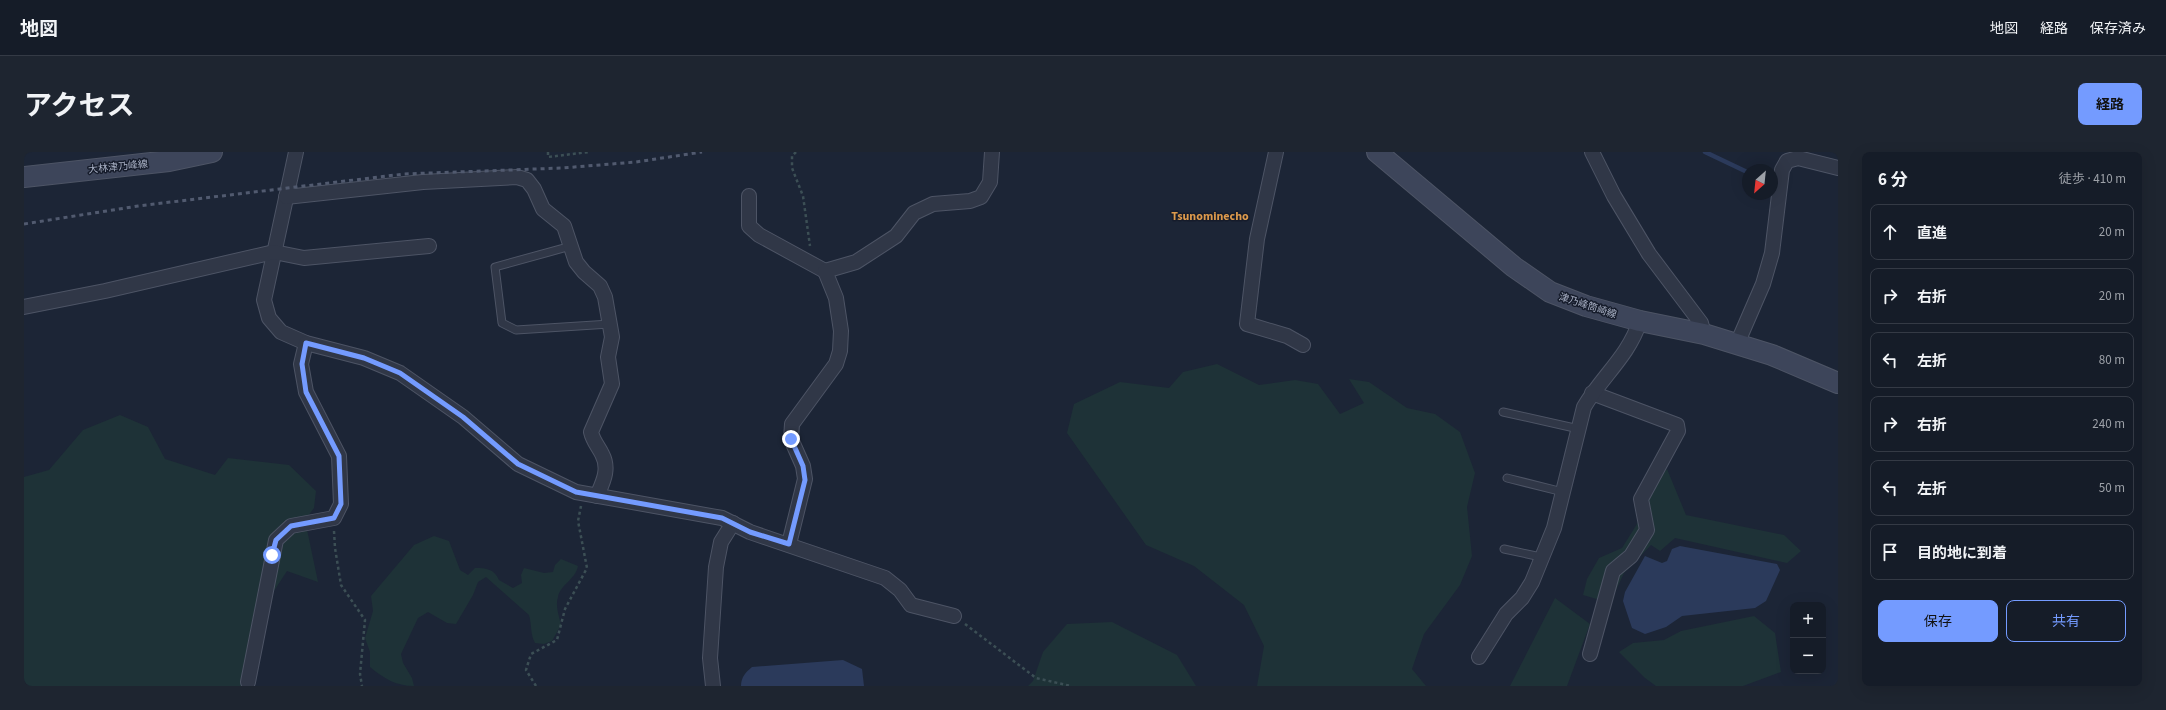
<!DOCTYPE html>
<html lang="ja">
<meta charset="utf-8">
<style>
:root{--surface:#151c28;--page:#1e2530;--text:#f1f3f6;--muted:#9da1a8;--line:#343a45;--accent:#749bff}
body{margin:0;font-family:"Source Sans 3","Noto Sans JP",sans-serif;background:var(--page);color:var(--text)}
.controls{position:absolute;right:12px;bottom:12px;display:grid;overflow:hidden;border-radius:8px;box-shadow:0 4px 16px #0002}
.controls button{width:36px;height:36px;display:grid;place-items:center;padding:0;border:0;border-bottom:1px solid var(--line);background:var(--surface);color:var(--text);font:20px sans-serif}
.compass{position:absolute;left:1718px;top:12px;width:36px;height:36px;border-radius:50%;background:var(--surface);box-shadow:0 4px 16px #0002;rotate:207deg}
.stop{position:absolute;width:12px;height:12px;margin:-9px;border:3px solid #749bff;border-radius:50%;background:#fff}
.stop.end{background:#749bff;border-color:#fff;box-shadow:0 1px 4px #0008}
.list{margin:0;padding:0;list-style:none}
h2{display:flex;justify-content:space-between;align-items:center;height:52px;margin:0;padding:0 16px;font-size:17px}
h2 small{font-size:13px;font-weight:400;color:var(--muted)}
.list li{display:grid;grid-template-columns:26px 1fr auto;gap:12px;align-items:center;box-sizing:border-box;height:56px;margin:0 8px 8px;padding:0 8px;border:1px solid var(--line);border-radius:8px}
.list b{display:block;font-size:15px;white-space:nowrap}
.list em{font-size:13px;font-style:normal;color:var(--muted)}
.actions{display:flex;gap:8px;padding:12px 16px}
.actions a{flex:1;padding:9px 0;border:1px solid var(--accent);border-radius:8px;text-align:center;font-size:14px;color:var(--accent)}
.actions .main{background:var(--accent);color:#111}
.icon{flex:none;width:22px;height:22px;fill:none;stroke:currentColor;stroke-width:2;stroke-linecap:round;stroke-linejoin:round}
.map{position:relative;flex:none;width:1814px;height:534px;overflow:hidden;border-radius:8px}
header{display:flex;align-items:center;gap:24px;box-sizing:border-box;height:56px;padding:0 20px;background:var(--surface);border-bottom:1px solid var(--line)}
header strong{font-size:19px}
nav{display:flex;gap:22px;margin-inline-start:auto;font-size:14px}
.intro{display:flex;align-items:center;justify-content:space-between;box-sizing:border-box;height:96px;padding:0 24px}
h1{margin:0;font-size:28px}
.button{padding:10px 18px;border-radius:8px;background:var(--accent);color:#111;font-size:14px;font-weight:700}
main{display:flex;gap:24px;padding:0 24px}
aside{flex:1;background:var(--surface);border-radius:8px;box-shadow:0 4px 16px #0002}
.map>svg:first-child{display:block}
</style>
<header>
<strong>地図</strong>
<nav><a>地図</a><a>経路</a><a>保存済み</a></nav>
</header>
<div class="intro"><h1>アクセス</h1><a class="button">経路</a></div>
<main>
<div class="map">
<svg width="1814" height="534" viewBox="0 0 1814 534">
<rect width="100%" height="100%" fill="#1c2536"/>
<g fill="#1e3237">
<path d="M1193,212L1235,233L1271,228L1294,232L1316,262L1340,251L1325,227L1345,230L1383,256L1411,262L1436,280L1451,321L1443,355L1448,404L1436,433L1400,482L1388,517L1402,534H1233L1240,494L1220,453L1170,414L1122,393L1043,281L1050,252L1096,230L1145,236L1159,220Z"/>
<path d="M96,263L124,275L141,307L191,323L204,306L265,313L292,339L290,356L281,368L294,430L263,419L233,465L221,527L217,534H0V325L25,318L59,278Z"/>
<path d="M1643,317L1662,363L1760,383L1777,399L1763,411L1651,386L1636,399L1627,393L1600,421L1586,451L1559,443L1563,427L1575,406L1598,396L1613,372L1629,333Z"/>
<path d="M410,384L425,389L436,418L444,423L451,416C463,416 470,417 475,428L489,436L498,431L497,423L500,416L520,421L529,420L531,413L537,407L554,414C552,427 536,433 534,445C531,454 535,464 537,473L528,489L520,492L511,491C506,482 508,473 505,463L462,425L454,430L449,443L432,472L423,471L404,460L394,466L377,502L379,511L388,526L390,534C372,534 359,526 346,515V500L341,486L349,459L347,444L390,393Z"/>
<path d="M1531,446L1566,472L1543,534H1486Z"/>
<path d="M1730,464L1751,481L1757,520L1719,534H1632L1621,526L1595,500L1609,491L1640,488L1657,479Z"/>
<path d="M1088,470L1153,503L1172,534H1004L1009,529L1019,500L1043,472Z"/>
</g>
<g fill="#2b3a5b">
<path d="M1656,394L1753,412L1756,418L1742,449L1731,456L1658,464L1642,475L1621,482L1608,476L1599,449L1601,440L1621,404L1638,411L1643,409L1648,397Z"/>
<path d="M819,508L838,517L840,534H717C717,525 722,520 728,515Z"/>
</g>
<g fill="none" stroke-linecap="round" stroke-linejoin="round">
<path stroke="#2b3a5b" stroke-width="4.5" d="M1681,0L1721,19"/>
<g stroke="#4d5465" stroke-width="9">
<g id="lane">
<path d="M547,94L471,115L478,171L492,178L586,172"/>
<path d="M1479,260L1555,277"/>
<path d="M1483,326L1539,340"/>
<path d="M1480,397L1517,405"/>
</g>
</g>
<g stroke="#4d5465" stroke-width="16">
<g id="street">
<path d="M272,0L240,148L245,166L257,180L282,191L340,206L376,221L439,265L494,312L552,340L698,366L726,380L861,426L876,438L887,453L930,464"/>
<path d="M1252,0L1233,87L1223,172L1263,184L1279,193"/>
<path d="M1568,0L1590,44L1625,102L1677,171L1680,182"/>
<path d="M725,44V74L735,83L801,119"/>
<path d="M262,45L399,30L493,25L503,28L510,37L519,57L540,74L552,110L560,120L576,134L581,145L588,185L584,205L588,232L567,280C569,289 574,294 578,302C586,317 579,330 573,344"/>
<path d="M0,155L81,139L250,100L280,106L405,94"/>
<path d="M1713,192L1739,132L1748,101L1758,18L1763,9L1774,6L1814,16"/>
<path d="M765,392L781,327L779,314L767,287L768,272L812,212L816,199L817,179L812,146L801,119L832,110L872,84L890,61L909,52L946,49L957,45L966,30L968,0"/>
<path d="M1566,502L1589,419L1607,404L1623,378L1617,347L1654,279L1653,273L1568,241"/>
<path d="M1455,505L1482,462L1498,446L1508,430L1530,376L1560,255C1578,224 1604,205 1616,169"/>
<path d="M224,530L252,388L267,374L310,366L317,352L315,304L282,240L277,212L282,191"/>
<path d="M689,534L686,506L692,415L697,390L709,371"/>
</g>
</g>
<g stroke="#4d5465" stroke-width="22">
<g id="secondary">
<path d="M1353,0L1490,115L1526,140L1562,154L1616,169L1680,182L1748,203L1814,231"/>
<path d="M0,25L145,9L188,0"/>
</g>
</g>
<g stroke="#3c4f55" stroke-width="2.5" stroke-dasharray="3 3" stroke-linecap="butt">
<path d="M524,0V5L565,0"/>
<path d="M772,0L768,4V16L779,44L786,94"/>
<path d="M310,379L311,396L317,433L341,468L336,522L338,534"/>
<path d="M941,472L1012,526L1047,534"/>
<path d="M512,534L502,518L507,502L533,488L541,457L563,416L554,369L557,354"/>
</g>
<use href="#lane" stroke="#303747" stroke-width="7"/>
<use href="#street" stroke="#303747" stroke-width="14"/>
<use href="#secondary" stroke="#3d455a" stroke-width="20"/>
<path stroke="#515a6f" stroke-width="3" stroke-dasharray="4 4" stroke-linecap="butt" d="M0,72L114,54L380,22L538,16L612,10L678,0"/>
</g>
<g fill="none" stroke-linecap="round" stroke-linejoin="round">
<path stroke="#749bff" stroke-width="5" d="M248,403L252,388L267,374L310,366L317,352L315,304L282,240L278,212L282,191L340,206L376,221L439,265L494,312L552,340L698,366L726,380L765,392L781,328L779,314L767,287"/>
</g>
<g text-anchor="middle" stroke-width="3" stroke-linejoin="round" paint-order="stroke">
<g font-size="10" fill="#a9b1c5" stroke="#161c2b">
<text transform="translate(94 14) rotate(-6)" y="4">大林津乃峰線</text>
<text transform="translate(1564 153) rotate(18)" y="4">津乃峰筒崎線</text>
</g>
<g font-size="12" font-weight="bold" fill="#dd9a4c" stroke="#161c2b">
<text x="1186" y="68">Tsunominecho</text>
</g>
</g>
</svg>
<div class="controls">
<button>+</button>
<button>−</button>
</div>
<svg class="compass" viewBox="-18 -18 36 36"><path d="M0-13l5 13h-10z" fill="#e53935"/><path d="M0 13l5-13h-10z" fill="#9da1a8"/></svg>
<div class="stop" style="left:248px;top:403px"></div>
<div class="stop end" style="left:767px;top:287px"></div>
</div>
<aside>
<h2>6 分<small>徒歩 · 410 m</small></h2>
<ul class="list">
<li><svg class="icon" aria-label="ahead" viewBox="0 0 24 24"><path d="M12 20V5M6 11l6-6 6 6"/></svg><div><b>直進</b></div><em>20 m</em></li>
<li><svg class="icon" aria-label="right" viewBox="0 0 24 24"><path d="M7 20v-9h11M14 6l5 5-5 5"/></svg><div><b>右折</b></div><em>20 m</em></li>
<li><svg class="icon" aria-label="left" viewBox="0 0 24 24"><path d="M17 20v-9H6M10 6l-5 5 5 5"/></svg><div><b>左折</b></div><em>80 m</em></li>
<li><svg class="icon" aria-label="right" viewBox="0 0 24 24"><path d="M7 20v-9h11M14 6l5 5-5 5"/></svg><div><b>右折</b></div><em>240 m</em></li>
<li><svg class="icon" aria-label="left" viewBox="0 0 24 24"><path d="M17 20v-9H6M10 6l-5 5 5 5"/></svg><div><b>左折</b></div><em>50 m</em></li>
<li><svg class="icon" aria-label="arrive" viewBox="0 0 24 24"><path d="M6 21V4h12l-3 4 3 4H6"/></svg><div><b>目的地に到着</b></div></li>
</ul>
<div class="actions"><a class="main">保存</a><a>共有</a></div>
</aside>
</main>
